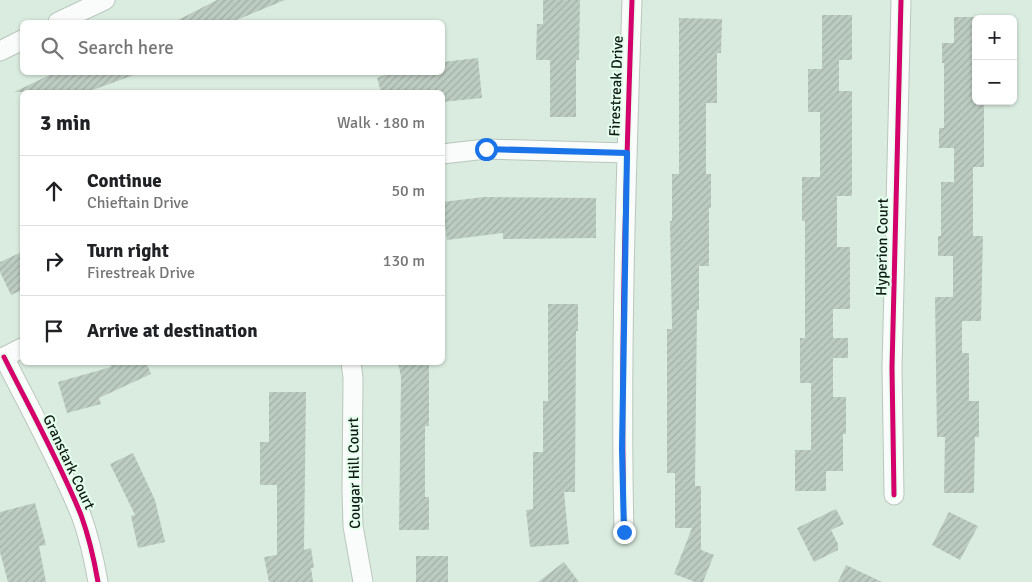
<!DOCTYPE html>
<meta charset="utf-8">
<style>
:root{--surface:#fff;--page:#f2f2f2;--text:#202124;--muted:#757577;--line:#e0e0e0}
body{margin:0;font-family:Signika,sans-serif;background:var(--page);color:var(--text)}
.controls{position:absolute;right:15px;top:15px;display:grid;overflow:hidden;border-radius:8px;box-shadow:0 1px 4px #0004}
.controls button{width:45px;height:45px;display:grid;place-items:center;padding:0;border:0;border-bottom:1px solid var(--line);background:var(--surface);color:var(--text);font:25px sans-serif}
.stop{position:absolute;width:15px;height:15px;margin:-11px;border:4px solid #1a73e8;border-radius:50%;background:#fff}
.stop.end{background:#1a73e8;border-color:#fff;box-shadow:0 1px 5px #0008}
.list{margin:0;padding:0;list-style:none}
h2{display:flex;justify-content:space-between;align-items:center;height:65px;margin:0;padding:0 20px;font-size:21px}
h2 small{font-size:16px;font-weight:400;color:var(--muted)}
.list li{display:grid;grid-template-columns:32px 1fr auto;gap:15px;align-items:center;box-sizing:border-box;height:70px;padding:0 20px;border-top:1px solid var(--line)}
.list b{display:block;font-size:19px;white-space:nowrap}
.list p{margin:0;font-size:16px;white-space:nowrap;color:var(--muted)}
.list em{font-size:16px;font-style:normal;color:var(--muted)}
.icon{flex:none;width:28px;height:28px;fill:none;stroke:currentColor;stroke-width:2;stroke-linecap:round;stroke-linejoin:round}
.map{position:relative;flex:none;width:1032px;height:582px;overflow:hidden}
.search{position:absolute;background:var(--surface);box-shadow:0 1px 4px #0004;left:20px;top:20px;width:425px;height:55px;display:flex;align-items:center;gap:12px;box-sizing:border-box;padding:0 18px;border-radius:8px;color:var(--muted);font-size:19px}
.panel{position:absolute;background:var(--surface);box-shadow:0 1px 4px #0004;left:20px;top:90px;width:425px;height:275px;border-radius:8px}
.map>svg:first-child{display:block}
</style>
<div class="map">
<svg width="1032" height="582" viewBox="0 0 1032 582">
<defs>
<pattern id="building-hatch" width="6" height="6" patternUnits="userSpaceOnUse" patternTransform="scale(1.25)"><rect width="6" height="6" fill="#bdccc2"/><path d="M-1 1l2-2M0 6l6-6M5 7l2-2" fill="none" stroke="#a1afa6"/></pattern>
</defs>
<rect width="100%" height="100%" fill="#daece0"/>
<g fill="url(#building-hatch)">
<path d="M217,0H285L232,22H174Z"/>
<path d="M543,0H580L579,60H576V117H550V60H536L537,24H543Z"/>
<path d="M822,15H852V60H839V91H852V196H837V247H850V309H833V338H848V358H833V397H846V434H843V471H826V491H795V450H811V383H800V338H805V221H802V177H820V112H808V69H822Z"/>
<path d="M954,17H976V101H984V167H973V236H983L981,321H962V353H969V401H979V437H975L974,493H944L945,437H937L935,297H953V256H938V236H941V182H954V148H939V128H944V63H942V43H954Z"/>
<path d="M679,18L722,19L721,53H717V103H706V174H711V208H709V266H699V310H697L695,486H701V550L714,555L703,582H695L674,574L692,528H675V473H667V329H672L670,221H672V174H679Z"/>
<path d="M478,58L482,98L442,102V92H381L377,78L392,72H442V62Z"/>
<path d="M56,72H136L137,74L87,92H14Z"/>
<path d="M484,197L596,198V238L503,239V233L447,240L442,202Z"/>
<path d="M22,252V290L11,295L0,272V262Z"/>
<path d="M548,304H578V331H576L575,492H564L569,544L530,547L526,510L533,509V452H543V401H548Z"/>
<path d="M109,362H146L151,374L99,398L101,404L67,413L58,382L111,367Z"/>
<path d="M398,362H429V426H425V497H429V530H399L401,377Z"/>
<path d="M269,392H306L304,550L311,548L314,568H311L313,582H269L264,557L277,555V485H260V442H269Z"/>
<path d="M133,453L155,500L165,542L138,548L131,516L135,515L110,464Z"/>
<path d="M35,503L46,545L39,546L46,582H8L0,552V512Z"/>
<path d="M836,509L844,524L831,530L838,544V550L814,562L797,528Z"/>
<path d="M949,512L978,526L960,560L932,545Z"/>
<rect x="416" y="556" width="32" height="26"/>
<path d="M564,562L579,582H538Z"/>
<path d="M846,565L882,582H838Z"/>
</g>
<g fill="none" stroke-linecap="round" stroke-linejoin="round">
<g stroke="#b9c7bd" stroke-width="21">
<g id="minor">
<path d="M58,22L105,0"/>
<path d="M0,51L22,40"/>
<path d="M442,154L486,149L627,153"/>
<path d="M4,357C30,409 59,461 81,515C89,537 94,559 98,582"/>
<path d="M0,359L22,348"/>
<path d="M351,362L353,378L352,491L353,526L363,582"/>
<path d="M894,495L892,368L901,0"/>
<path d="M624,533C620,355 626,177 632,0"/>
</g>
</g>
<use href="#minor" stroke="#f9fcfa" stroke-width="19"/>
<g stroke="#e5ffed" stroke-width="8">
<g id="cycleway">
<path d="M4,357C30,409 59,461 81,515C89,537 94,559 98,582"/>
<path d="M894,495L892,368L901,0"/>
<path d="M624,533C620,355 626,177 632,0"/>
</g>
</g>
<use href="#cycleway" stroke="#d6006c" stroke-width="5"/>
</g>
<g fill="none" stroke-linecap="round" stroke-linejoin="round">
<path stroke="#1a73e8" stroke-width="6" d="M486,149L627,153L622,449L624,532"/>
</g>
<g text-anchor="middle" stroke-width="4" stroke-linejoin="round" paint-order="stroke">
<g font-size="15" fill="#0f1a13" stroke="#e5ffed">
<text transform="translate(616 86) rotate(-88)" y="5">Firestreak Drive</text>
<text transform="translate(882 247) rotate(-89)" y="5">Hyperion Court</text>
<text transform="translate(69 462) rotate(65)" y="5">Granstark Court</text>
<text transform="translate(354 473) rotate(-91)" y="5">Cougar Hill Court</text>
</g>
</g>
</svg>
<div class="controls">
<button>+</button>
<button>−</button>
</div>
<div class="stop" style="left:486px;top:149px"></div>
<div class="stop end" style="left:624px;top:532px"></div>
<div class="search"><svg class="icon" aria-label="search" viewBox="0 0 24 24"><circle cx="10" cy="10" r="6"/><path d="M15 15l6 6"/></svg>Search here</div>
<section class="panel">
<h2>3 min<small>Walk · 180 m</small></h2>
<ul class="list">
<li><svg class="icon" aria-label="ahead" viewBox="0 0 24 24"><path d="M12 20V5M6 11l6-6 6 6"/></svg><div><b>Continue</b><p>Chieftain Drive</p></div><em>50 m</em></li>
<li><svg class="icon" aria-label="right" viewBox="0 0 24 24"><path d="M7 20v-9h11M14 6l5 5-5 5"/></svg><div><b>Turn right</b><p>Firestreak Drive</p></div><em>130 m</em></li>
<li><svg class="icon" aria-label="arrive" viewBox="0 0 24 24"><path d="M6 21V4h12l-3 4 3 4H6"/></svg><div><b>Arrive at destination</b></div></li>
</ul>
</section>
</div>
